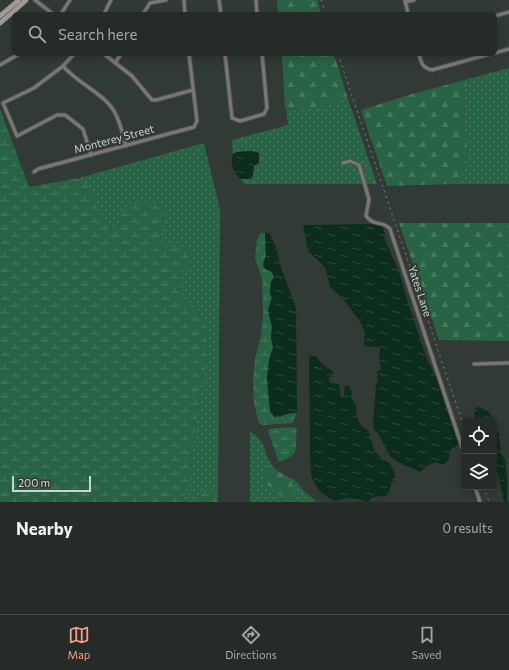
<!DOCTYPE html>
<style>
:root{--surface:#252c27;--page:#313833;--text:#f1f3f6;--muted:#a3a7a7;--line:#424844;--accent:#f49d8b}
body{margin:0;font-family:Commissioner,sans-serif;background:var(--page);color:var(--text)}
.controls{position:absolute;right:12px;bottom:12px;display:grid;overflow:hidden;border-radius:6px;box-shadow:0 2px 10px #0003}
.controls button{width:36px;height:36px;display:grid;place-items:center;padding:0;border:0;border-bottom:1px solid var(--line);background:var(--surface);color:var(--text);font:20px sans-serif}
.scale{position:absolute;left:12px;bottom:10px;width:79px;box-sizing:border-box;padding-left:4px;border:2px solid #cdd3cf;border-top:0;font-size:11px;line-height:14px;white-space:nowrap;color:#cdd3cf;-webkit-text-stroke:3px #313a34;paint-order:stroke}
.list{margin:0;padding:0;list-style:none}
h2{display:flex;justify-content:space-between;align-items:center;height:52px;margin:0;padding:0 16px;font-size:17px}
h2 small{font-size:13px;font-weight:400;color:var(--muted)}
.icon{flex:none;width:22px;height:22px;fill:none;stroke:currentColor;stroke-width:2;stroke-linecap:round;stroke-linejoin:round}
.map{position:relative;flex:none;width:509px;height:502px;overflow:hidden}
.search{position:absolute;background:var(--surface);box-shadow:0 2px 10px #0003;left:12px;right:12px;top:12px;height:44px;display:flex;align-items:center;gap:10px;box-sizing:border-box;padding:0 14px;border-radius:6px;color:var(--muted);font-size:15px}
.sheet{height:112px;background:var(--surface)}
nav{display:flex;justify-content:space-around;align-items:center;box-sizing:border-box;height:56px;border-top:1px solid var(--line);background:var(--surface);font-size:11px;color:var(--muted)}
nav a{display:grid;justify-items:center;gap:2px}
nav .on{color:var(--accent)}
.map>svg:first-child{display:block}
</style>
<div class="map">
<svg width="509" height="502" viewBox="0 0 509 502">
<defs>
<pattern id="grass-dots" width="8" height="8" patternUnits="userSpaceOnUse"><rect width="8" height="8" fill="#296345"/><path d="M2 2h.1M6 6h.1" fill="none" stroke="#47785f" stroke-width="1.8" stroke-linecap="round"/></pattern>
<pattern id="forest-firs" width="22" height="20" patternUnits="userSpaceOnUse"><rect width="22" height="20" fill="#296345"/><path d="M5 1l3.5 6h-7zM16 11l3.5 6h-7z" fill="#47785f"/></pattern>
<pattern id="wetland-marsh" width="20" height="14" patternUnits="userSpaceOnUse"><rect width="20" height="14" fill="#296345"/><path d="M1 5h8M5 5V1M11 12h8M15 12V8" fill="none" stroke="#47785f"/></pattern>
<pattern id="water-ripples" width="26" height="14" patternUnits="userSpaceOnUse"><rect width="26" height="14" fill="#0c2c1c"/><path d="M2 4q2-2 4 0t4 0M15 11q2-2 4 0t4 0" fill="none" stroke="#2e4a3c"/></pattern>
</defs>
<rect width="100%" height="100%" fill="#313a34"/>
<g fill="url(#grass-dots)">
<path d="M509,68V184H455L461,175L468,154L465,133L464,92L468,79Z"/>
<path d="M347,96L377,184H366L360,164L350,159L342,162V164L350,162L358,166L363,184H245L240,179H251L253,175L254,151L237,152L233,154L232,140L288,125L286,109L294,110L305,107L316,108L339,100Z"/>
<path d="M204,143L220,210L218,490L211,488L203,490L197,502H183L189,476L198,412L202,380L205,371L208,352L206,328L202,318L197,309L191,303L184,300L180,294L178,278L193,257L179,246H166L161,242L160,232L164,218V211L155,203H148L121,213L119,224L114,229L107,228C92,211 98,191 79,178Z"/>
<path d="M250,432C267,440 262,451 272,465L265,468L274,490L281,495V499L280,502H250Z"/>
<path d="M292,479L296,481L302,489L317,502H292Z"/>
</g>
<g fill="url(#forest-firs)">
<path d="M277,0H317L321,14H278Z"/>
<path d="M282,54H334L347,96L339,100L315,108L305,107L294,110L285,108Z"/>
<path d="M468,79L464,92L465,133L468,154L461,175L455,184L387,186L361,110L412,94Z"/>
<path d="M399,223H509V341L439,340Z"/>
<path d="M272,465L276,470L292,479V502H280L281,499V495C269,485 260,485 265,468Z"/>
</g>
<g fill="url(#wetland-marsh)">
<path d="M0,109L29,187L79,178C99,191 92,212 108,228L114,229L119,224L121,213L128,204L137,202L155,203L164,211C164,223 159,229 161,242L166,246H179L190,248L193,257L178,278L180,294L184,300L191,303L197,310L202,318L206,328L208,352L205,371L202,380L198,412L189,476L183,502H0Z"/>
<path d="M261,233H265L266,270L272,272L274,277L271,282L270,293L272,298L268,310L272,327L271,337L273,347L269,360L267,378L270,411L280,417L285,413H296L293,423L263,425L259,423L254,404L253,380L255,359L261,335L263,316L262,279L255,258L257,239Z"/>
<path d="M290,427L295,428L297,430C293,452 303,452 279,462L268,432L269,429Z"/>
<path d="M211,488L218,490V502H197L203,490Z"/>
</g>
<g fill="url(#water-ripples)">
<path d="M254,151L259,153V163L254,166L253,175L251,179H240C234,169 229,167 233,154L237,152Z"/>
<path d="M372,224L382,225L385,234L384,238L399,272L411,312L427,359L441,387L444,401L460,444L451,449L449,459L445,464H440L437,462L430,464L420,472C411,467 398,464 391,457C384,449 382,435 374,430L373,423L376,384L378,381L377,372L381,369L379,359L380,348L378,347L364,346L365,332L359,320L343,299L330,287L325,267L308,251L303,225Z"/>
<path d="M265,233H269L277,249L280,264L296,308L297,411L296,413C286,413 284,416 275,418L270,411L267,378L269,360L273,347L271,337L272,327L268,310L272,298L270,293L271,282L274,277L272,272L264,268L263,264L266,255Z"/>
<path d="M309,355L317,357L320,362L332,371L333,376L330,377L329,379L330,383L339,384L341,397H344L345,385L349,386L352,392L351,396L352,400L355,402L358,420L362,427L368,430L375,452L390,464L394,471L395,480L392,482L389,492L386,496L372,497L368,502C364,502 363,500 358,499C351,497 341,499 334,501L320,492L312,479L311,473L310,454Z"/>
<path d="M478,407C487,409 490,412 494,421H475L474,409Z"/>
<path d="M494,422L499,434L501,454L505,459L507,483V502H504L498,474L494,463Z"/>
</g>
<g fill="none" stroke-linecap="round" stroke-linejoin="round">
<g stroke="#4d5650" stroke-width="5">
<g id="minor">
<path d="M35,0L53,14"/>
<path d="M184,0L185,14"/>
<path d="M219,0L221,14"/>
<path d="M256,0L257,14"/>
<path d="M405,0L408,14"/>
<path d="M405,2L414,0"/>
<path d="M61,14L70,0"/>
<path d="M104,14L111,0"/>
<path d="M143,14L150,3L166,0"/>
<path d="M495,16L509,12"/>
<path d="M495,53L509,49"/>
<path d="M74,54L63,66L34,88L3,103L17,136L57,115H65L83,129L91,155"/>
<path d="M104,54L132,76L152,100H156L193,90"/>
<path d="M225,54L232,118L240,121L264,114L267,108L262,54"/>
<path d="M419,54C421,62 422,68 432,70L490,54"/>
<path d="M115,63L121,54"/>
<path d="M0,65L19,54"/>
<path d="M63,66C76,82 104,94 114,111C120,121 123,134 126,146"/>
<path d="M343,163L350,161L359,165L369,199L366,216C374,227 383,220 390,229L464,453"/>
<path d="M34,172L38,169L194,127L197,121L189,54"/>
<path d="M474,364L509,363"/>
<path d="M475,487L480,502"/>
</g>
</g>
<g stroke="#4d5650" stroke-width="6">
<g id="secondary">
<path d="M0,16L19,0"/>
<path d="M0,23L14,11L26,0"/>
</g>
</g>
<use href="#minor" stroke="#7c7675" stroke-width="3"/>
<use href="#secondary" stroke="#a29a98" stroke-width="4.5"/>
<g stroke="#7f8681" stroke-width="1" stroke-dasharray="2 4" stroke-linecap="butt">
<path d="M321,0L326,14"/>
<path d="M338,54L464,427"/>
<path d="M484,487L489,502"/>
</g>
</g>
<g text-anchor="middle" stroke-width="4" stroke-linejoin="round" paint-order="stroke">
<g font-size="11" fill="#cdd3cf" stroke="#313a34">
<text transform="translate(114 139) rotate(-15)" y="4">Monterey Street</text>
<text transform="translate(420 291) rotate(72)" y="4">Yates Lane</text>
</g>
</g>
</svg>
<div class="controls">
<button><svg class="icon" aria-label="locate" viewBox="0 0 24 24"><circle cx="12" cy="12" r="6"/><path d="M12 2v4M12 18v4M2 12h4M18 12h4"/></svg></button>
<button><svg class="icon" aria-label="layers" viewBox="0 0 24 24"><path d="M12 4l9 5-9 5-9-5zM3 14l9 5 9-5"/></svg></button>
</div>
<div class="scale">200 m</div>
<div class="search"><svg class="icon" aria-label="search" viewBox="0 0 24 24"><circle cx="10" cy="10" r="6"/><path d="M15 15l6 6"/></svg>Search here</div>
</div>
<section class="sheet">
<h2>Nearby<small>0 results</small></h2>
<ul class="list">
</ul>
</section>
<nav>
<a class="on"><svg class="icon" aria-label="map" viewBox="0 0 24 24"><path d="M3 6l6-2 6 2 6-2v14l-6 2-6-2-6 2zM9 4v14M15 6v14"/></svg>Map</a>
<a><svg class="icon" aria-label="directions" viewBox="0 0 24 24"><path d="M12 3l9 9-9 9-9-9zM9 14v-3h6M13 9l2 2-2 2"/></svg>Directions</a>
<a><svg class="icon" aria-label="saved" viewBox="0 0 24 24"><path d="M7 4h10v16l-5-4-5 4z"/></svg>Saved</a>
</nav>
